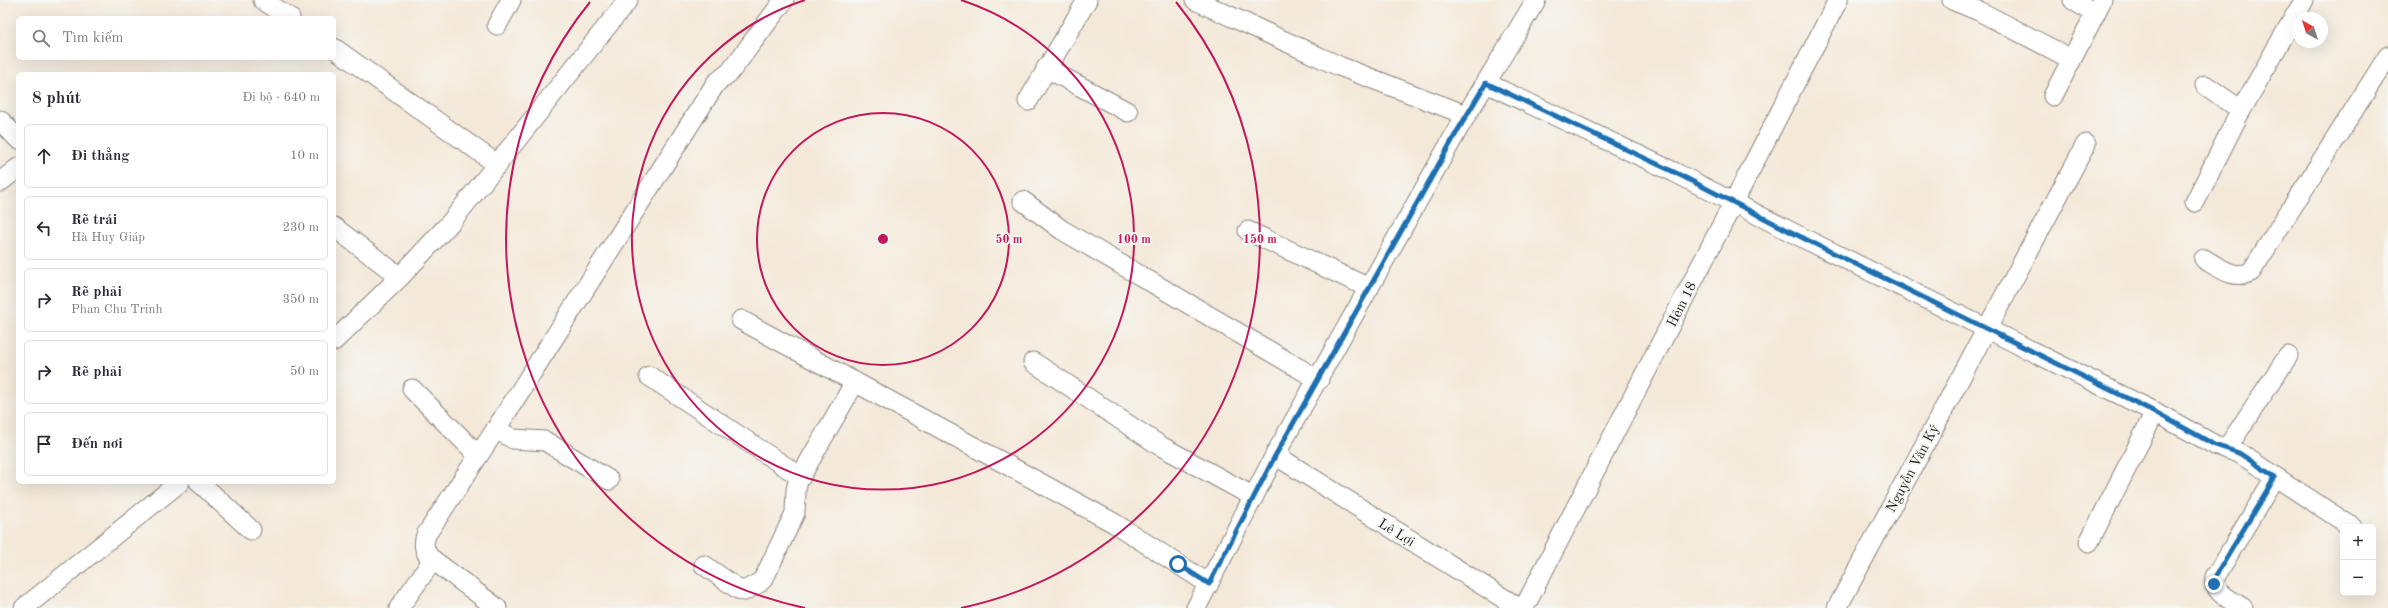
<!DOCTYPE html>
<html lang="vi">
<meta charset="utf-8">
<style>
:root{--surface:#fff;--page:#f7f7f7;--text:#2b2b33;--muted:#7c7c81;--line:#e1e1e2}
body{margin:0;font-family:"Old Standard TT",serif;background:var(--page);color:var(--text)}
.controls{position:absolute;right:12px;bottom:12px;display:grid;overflow:hidden;border-radius:6px;box-shadow:0 4px 16px #0002}
.controls button{width:36px;height:36px;display:grid;place-items:center;padding:0;border:0;border-bottom:1px solid var(--line);background:var(--surface);color:var(--text);font:20px sans-serif}
.compass{position:absolute;left:2292px;top:12px;width:36px;height:36px;border-radius:50%;background:var(--surface);box-shadow:0 4px 16px #0002;rotate:321deg}
.stop{position:absolute;width:12px;height:12px;margin:-9px;border:3px solid #1f6fb2;border-radius:50%;background:#fff}
.stop.end{background:#1f6fb2;border-color:#fff;box-shadow:0 1px 4px #0008}
.list{margin:0;padding:0;list-style:none}
h2{display:flex;justify-content:space-between;align-items:center;height:52px;margin:0;padding:0 16px;font-size:17px}
h2 small{font-size:13px;font-weight:400;color:var(--muted)}
.list li{display:grid;grid-template-columns:26px 1fr auto;gap:12px;align-items:center;box-sizing:border-box;height:64px;margin:0 8px 8px;padding:0 8px;border:1px solid var(--line);border-radius:6px}
.list b{display:block;font-size:15px;white-space:nowrap}
.list p{margin:0;font-size:13px;white-space:nowrap;color:var(--muted)}
.list em{font-size:13px;font-style:normal;color:var(--muted)}
.icon{flex:none;width:22px;height:22px;fill:none;stroke:currentColor;stroke-width:2;stroke-linecap:round;stroke-linejoin:round}
.map{position:relative;flex:none;width:2388px;height:608px;overflow:hidden}
.search{position:absolute;background:var(--surface);box-shadow:0 4px 16px #0002;left:16px;top:16px;width:320px;height:44px;display:flex;align-items:center;gap:10px;box-sizing:border-box;padding:0 14px;border-radius:6px;color:var(--muted);font-size:15px}
.panel{position:absolute;background:var(--surface);box-shadow:0 4px 16px #0002;left:16px;top:72px;width:320px;height:412px;border-radius:6px}
.map>svg:first-child{display:block}
</style>
<div class="map">
<svg width="2388" height="608" viewBox="0 0 2388 608">
<rect width="100%" height="100%" fill="#f6f6f2"/>
<filter id="ink" filterUnits="userSpaceOnUse"><feTurbulence type="fractalNoise" baseFrequency=".025" numOctaves="2"/><feDisplacementMap in="SourceGraphic" scale="8" xChannelSelector="R" yChannelSelector="G"/><feConvolveMatrix kernelMatrix="1 2 1 2 8 2 1 2 1" color-interpolation-filters="sRGB"/></filter>
<filter id="wash" filterUnits="userSpaceOnUse"><feTurbulence type="fractalNoise" baseFrequency=".012" numOctaves="4" result="noise"/><feDisplacementMap in="SourceGraphic" scale="16" xChannelSelector="R" yChannelSelector="G"/><feGaussianBlur stdDeviation="0.9" result="paint"/><feColorMatrix in="noise" values="0 0 0 0 0 0 0 0 0 0 0 0 0 0 0 0 0 1.4 0 .05"/><feComposite in="paint" operator="in"/></filter>
<g filter="url(#wash)">
<rect width="100%" height="100%" fill="#f4e9d9"/>
</g>
<g filter="url(#ink)">
<g fill="none" stroke-linecap="round" stroke-linejoin="round">
<g stroke="#88827a" stroke-width="21">
<g id="minor">
<path d="M263,0L290,18"/>
<path d="M1195,0L1339,66L1466,115"/>
<path d="M1952,0L1979,11L2071,59"/>
<path d="M2073,0L2095,14"/>
<path d="M497,25L511,0"/>
<path d="M334,48L498,165"/>
<path d="M1046,68L1128,112"/>
<path d="M1486,83L1674,172L1801,237L2155,412L2215,445L2239,453L2352,527"/>
<path d="M2205,85L2241,110"/>
<path d="M2053,96L2102,0"/>
<path d="M1028,101L1087,0"/>
<path d="M0,120L18,139"/>
<path d="M0,182L18,168"/>
<path d="M1023,201L1062,230L1319,380"/>
<path d="M2195,202L2239,114L2304,0"/>
<path d="M334,227L400,277"/>
<path d="M1248,231L1369,288"/>
<path d="M2204,259C2220,268 2234,280 2251,272L2388,56"/>
<path d="M741,320L1114,523L1209,584"/>
<path d="M334,341L400,277L451,222L628,0"/>
<path d="M1033,362L1159,445L1254,497"/>
<path d="M649,376L801,477"/>
<path d="M412,389L478,455"/>
<path d="M496,429L426,535C423,544 424,549 429,557L497,608"/>
<path d="M2227,448L2288,356"/>
<path d="M1275,455L1519,608"/>
<path d="M609,480L545,441L513,439L496,429L716,83L730,72L784,0"/>
<path d="M199,482L251,530"/>
<path d="M2089,542L2155,412"/>
<path d="M704,565L738,589L744,591L759,583L764,578L795,513L796,490L798,481L855,382"/>
<path d="M24,608L180,482"/>
<path d="M399,608L433,560"/>
<path d="M1196,608L1275,455L1458,129L1536,0"/>
<path d="M1524,608L1838,0"/>
<path d="M1837,608L2086,144"/>
<path d="M2243,608C2232,600 2212,593 2215,577L2275,477"/>
</g>
</g>
<use href="#minor" stroke="#fff" stroke-width="19"/>
</g>
</g>
<g fill="none" stroke-linecap="round" stroke-linejoin="round" filter="url(#ink)">
<path stroke="#1f6fb2" stroke-width="5" d="M1178,564L1209,584L1275,456L1458,130L1486,83L1674,172L1801,237L2155,412L2215,445L2239,453L2275,477L2215,577L2214,584"/>
</g>
<g fill="none" stroke="#c2185b" stroke-width="2">
<circle cx="883" cy="239" r="126"/>
<path d="M961 0A251 251 0 1 1 805 0"/>
<path d="M805 608A377 377 0 0 1 590 2M1176 2A377 377 0 0 1 961 608"/>
</g>
<g text-anchor="middle" stroke-width="4" stroke-linejoin="round" paint-order="stroke">
<g font-size="14" fill="#1c1c1c" stroke="#f6f6f2">
<text transform="translate(1681 304) rotate(-63)" y="5">Hẻm 18</text>
<text transform="translate(1912 468) rotate(-62)" y="5">Nguyễn Văn Ký</text>
<text transform="translate(1397 532) rotate(32)" y="5">Lê Lợi</text>
</g>
</g>
<circle cx="883" cy="239" r="6" fill="#c2185b" stroke="#f6f6f2" stroke-width="2"/>
<g font-size="12" text-anchor="middle" font-weight="bold" fill="#c2185b" stroke="#f6f6f2" stroke-width="4" stroke-linejoin="round" paint-order="stroke">
<text x="1009" y="243">50 m</text>
<text x="1134" y="243">100 m</text>
<text x="1260" y="243">150 m</text>
</g>
</svg>
<div class="controls">
<button>+</button>
<button>−</button>
</div>
<svg class="compass" viewBox="-18 -18 36 36"><path d="M0-13l5 13h-10z" fill="#e53935"/><path d="M0 13l5-13h-10z" fill="#7c7c81"/></svg>
<div class="stop" style="left:1178px;top:564px"></div>
<div class="stop end" style="left:2214px;top:584px"></div>
<div class="search"><svg class="icon" aria-label="search" viewBox="0 0 24 24"><circle cx="10" cy="10" r="6"/><path d="M15 15l6 6"/></svg>Tìm kiếm</div>
<section class="panel">
<h2>8 phút<small>Đi bộ · 640 m</small></h2>
<ul class="list">
<li><svg class="icon" aria-label="ahead" viewBox="0 0 24 24"><path d="M12 20V5M6 11l6-6 6 6"/></svg><div><b>Đi thẳng</b></div><em>10 m</em></li>
<li><svg class="icon" aria-label="left" viewBox="0 0 24 24"><path d="M17 20v-9H6M10 6l-5 5 5 5"/></svg><div><b>Rẽ trái</b><p>Hà Huy Giáp</p></div><em>230 m</em></li>
<li><svg class="icon" aria-label="right" viewBox="0 0 24 24"><path d="M7 20v-9h11M14 6l5 5-5 5"/></svg><div><b>Rẽ phải</b><p>Phan Chu Trinh</p></div><em>350 m</em></li>
<li><svg class="icon" aria-label="right" viewBox="0 0 24 24"><path d="M7 20v-9h11M14 6l5 5-5 5"/></svg><div><b>Rẽ phải</b></div><em>50 m</em></li>
<li><svg class="icon" aria-label="arrive" viewBox="0 0 24 24"><path d="M6 21V4h12l-3 4 3 4H6"/></svg><div><b>Đến nơi</b></div></li>
</ul>
</section>
</div>
